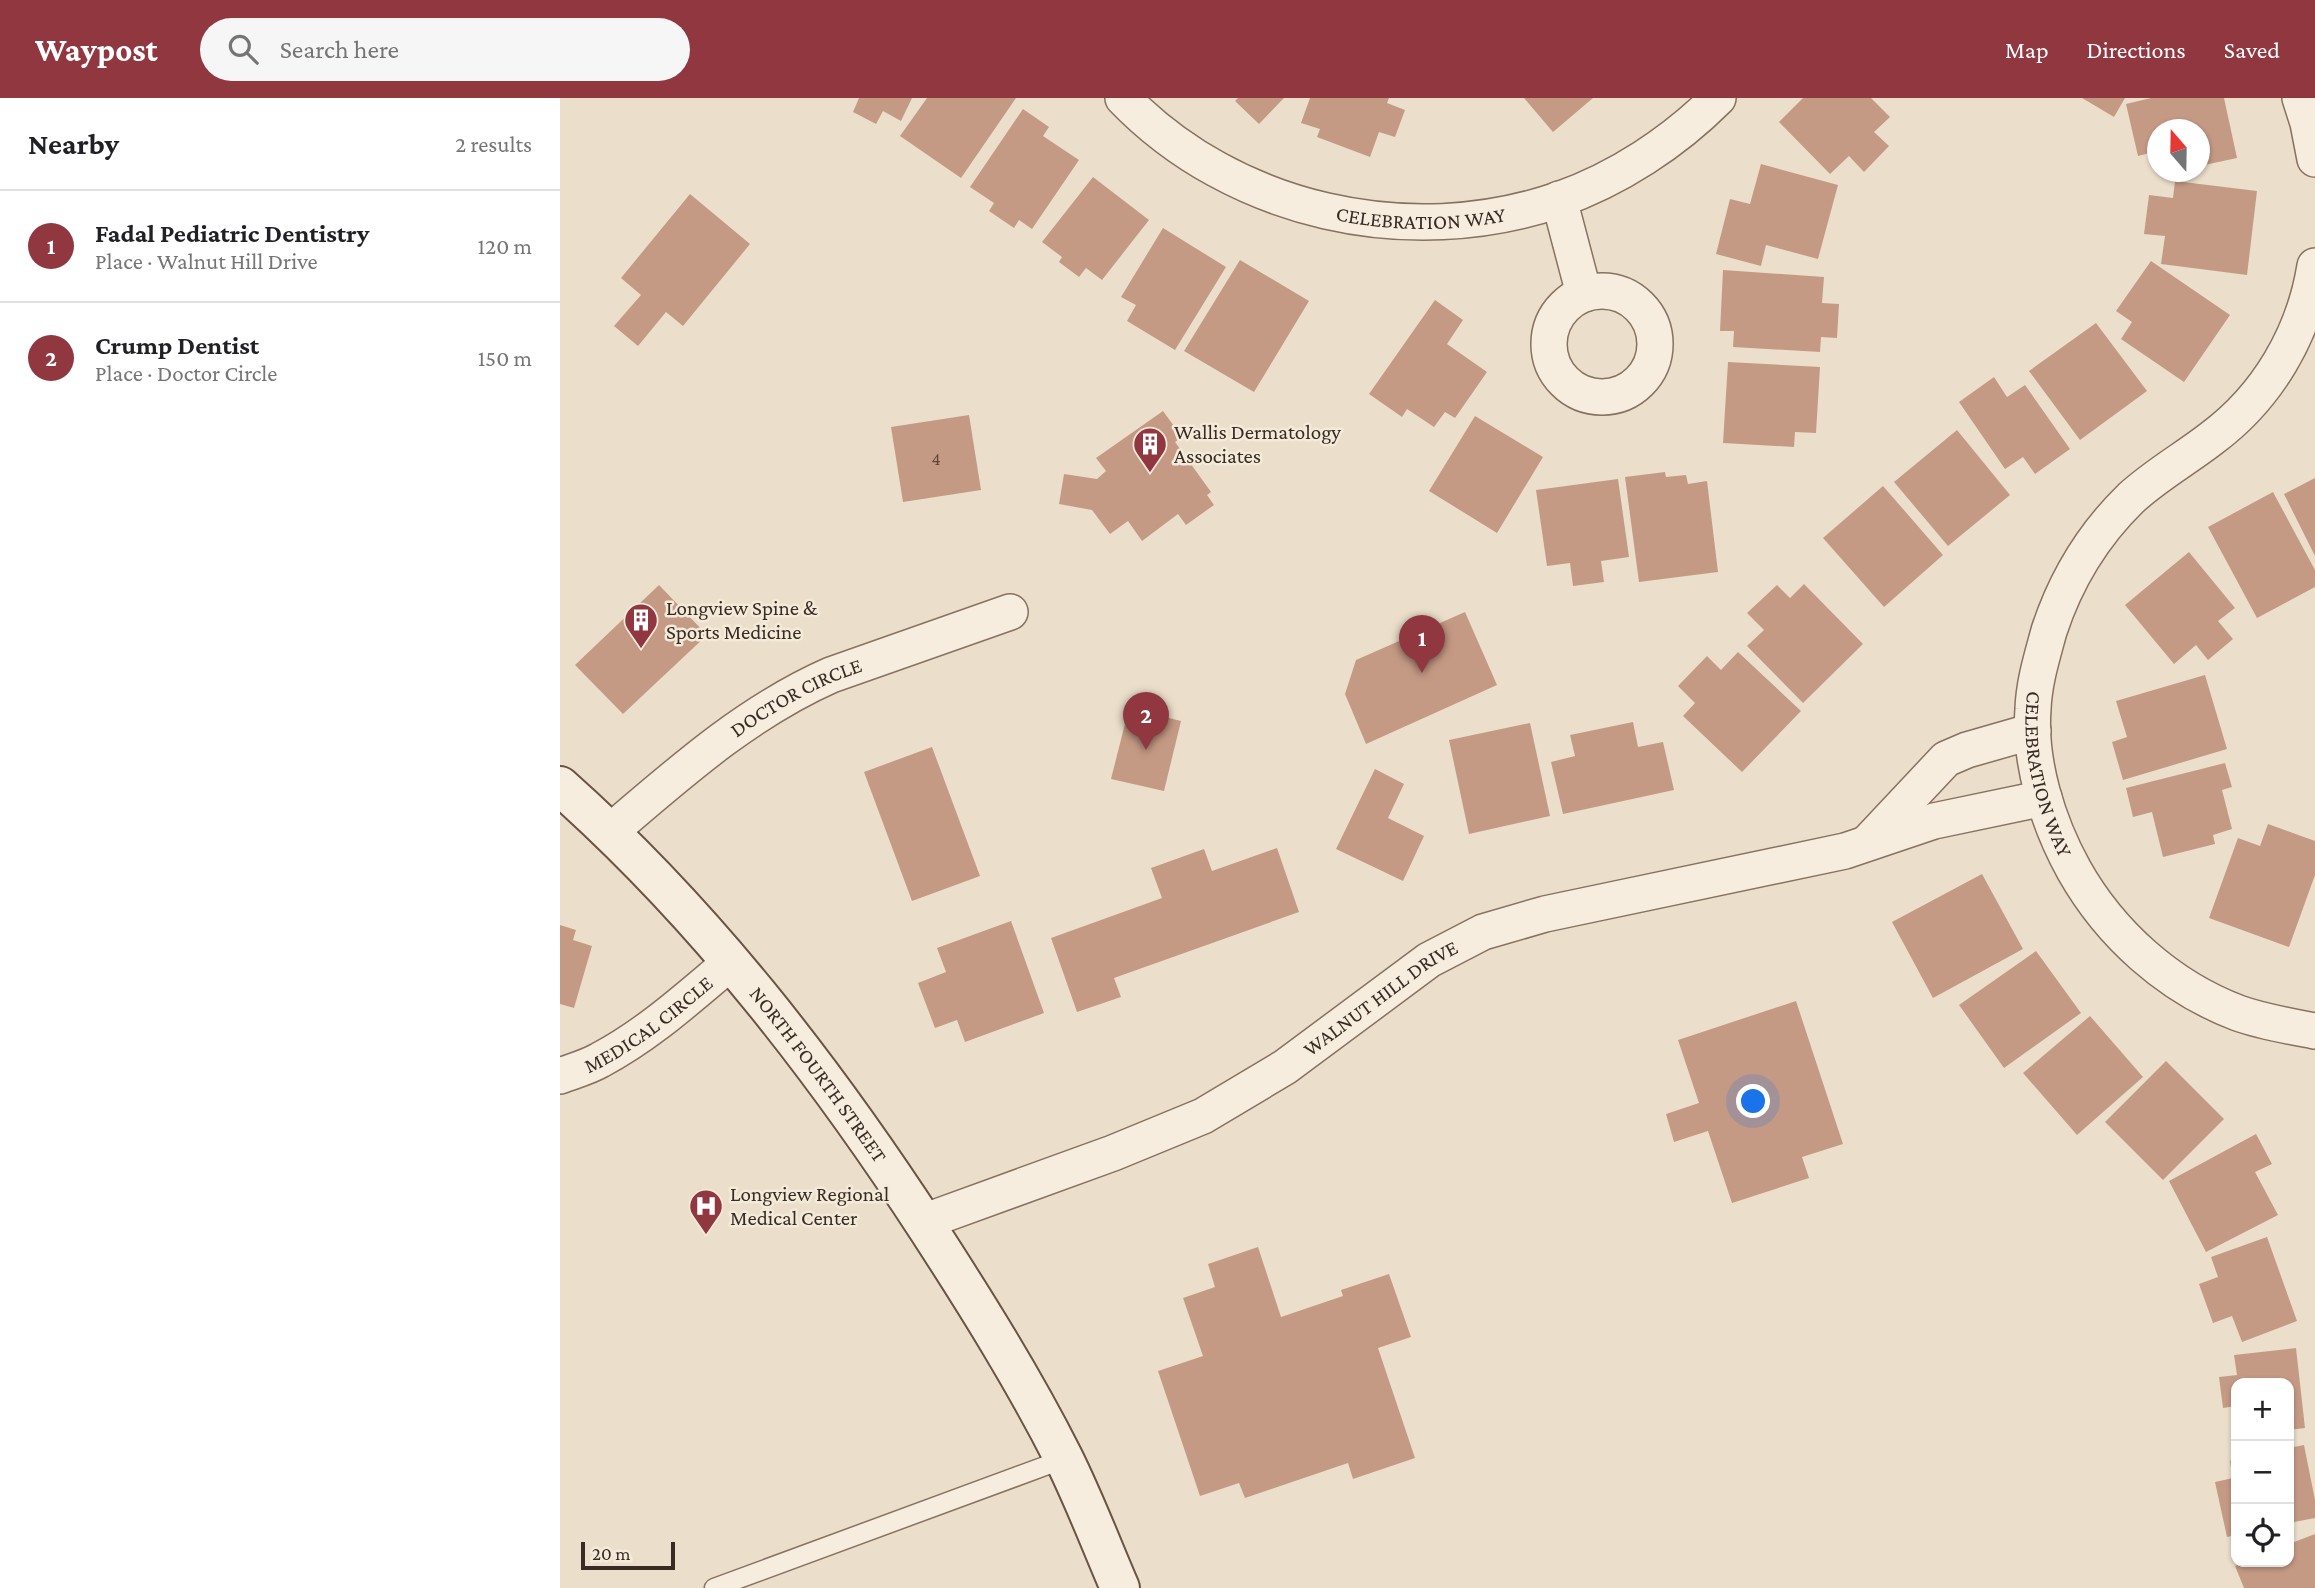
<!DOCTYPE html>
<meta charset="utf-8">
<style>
:root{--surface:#fff;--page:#f6f6f6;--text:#202124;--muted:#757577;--line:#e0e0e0;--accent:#903740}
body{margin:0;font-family:"Crimson Pro",serif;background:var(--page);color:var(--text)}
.controls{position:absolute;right:21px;bottom:21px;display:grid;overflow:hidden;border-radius:14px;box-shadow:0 2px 5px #0004}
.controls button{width:63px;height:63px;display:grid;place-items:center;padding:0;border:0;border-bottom:2px solid var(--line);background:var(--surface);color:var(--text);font:35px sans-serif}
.compass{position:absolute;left:1587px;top:21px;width:63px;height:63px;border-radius:50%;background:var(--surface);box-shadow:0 2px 5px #0004;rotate:340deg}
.scale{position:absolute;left:21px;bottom:18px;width:94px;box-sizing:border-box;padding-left:7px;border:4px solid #392b23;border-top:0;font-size:19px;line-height:24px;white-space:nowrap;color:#392b23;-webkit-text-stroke:5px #f3eada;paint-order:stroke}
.you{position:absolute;left:1194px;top:1004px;width:24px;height:24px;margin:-18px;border:5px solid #fff;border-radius:50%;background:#1a73e8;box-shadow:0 0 0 10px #1a73e833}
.badge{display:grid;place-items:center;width:46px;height:46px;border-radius:50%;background:var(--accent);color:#fff;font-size:23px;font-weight:700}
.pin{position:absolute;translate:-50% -58px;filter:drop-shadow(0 2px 4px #0008)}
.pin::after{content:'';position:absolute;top:37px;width:24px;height:21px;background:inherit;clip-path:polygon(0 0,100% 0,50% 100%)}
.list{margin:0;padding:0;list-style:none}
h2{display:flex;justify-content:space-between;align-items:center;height:91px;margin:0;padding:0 28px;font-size:30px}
h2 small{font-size:23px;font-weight:400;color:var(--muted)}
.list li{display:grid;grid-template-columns:46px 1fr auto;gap:21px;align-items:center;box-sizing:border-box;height:112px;padding:0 28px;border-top:2px solid var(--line)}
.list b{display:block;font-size:26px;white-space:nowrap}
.list p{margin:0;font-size:23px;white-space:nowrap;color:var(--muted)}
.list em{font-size:23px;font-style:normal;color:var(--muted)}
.icon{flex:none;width:38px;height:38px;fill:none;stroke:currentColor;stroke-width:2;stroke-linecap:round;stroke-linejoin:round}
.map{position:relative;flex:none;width:1755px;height:1490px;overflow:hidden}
header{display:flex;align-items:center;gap:42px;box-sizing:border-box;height:98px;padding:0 35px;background:var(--accent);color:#fff}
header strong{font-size:33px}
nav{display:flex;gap:38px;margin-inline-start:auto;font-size:24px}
.search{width:490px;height:63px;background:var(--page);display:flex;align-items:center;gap:18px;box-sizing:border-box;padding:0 24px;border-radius:38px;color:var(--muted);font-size:26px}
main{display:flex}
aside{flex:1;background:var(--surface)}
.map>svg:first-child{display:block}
</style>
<header>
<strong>Waypost</strong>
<div class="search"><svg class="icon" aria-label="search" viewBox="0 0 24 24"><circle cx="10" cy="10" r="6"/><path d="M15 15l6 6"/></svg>Search here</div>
<nav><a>Map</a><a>Directions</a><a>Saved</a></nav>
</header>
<main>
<aside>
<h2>Nearby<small>2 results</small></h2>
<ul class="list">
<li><span class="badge">1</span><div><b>Fadal Pediatric Dentistry</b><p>Place · Walnut Hill Drive</p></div><em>120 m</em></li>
<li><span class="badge">2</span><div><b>Crump Dentist</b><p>Place · Doctor Circle</p></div><em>150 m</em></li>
</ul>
</aside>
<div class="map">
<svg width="1755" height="1490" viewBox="0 0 1755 1490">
<rect width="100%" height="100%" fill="#ebdfcb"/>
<g fill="#c59a85">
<path d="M299,0H352L341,23L323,13L316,26L293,14Z"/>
<path d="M367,0H456L401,80L340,38Z"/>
<path d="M678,0H724L699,26L675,3Z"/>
<path d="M750,0H829L827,5L845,12L835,39L819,34L810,59L757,39L760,31L741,25Z"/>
<path d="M964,0H1033L993,34Z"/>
<path d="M1243,0H1311L1330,19L1314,34L1329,48L1304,74L1289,58L1270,76L1219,24Z"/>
<path d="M1522,0H1565L1554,19Z"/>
<path d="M1591,0H1664L1677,60L1640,68V32H1598V53L1578,58L1566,6Z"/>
<path d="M463,11L489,29L483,38L519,62L472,131L459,122L454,130L429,113L434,105L410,89Z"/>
<path d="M1201,66L1278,87L1258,161L1206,147L1201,168L1156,156L1170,101L1190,106Z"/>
<path d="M533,79L589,122L542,182L526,170L519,179L499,164L502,159L482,144Z"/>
<path d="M1615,83L1697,93L1687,177L1601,166L1605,138L1584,136L1589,97L1613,100Z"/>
<path d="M130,96L190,146L123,228L106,214L78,248L54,228L81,197L61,180Z"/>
<path d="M603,130L666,169L615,252L567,223L576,207L561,199Z"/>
<path d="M680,162L749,203L694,294L624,253Z"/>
<path d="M1591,163L1670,217L1624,284L1561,241L1572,224L1556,213Z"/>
<path d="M1163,172L1264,179L1262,205L1279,206L1277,240L1261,239L1260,254L1173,249L1174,233H1160Z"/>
<path d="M875,202L903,222L887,246L927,274L895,320L885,314L874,329L847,311L842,319L809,296Z"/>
<path d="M1536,225L1587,293L1520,342L1469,273Z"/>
<path d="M1168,264L1260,269L1256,335L1235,334L1234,349L1163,345Z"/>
<path d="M1434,279L1447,299L1465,287L1510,351L1475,376L1463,359L1445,371L1399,304Z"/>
<path d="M603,313L622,339L615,344L651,394L647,397L654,407L626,427L618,416L582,443L568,423L550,436L532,412L499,406L504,376L537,381L546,373L536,360Z"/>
<path d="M409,317L421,392L343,404L331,329Z"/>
<path d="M915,318L983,359L937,435L869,393Z"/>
<path d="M1397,332L1450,397L1388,448L1334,384Z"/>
<path d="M1105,374L1106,379L1126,377L1128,386L1147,383L1158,474L1079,484L1065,379Z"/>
<path d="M1755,380V458L1724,396Z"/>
<path d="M1058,381L1069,459L1041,463L1044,484L1013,488L1010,465L987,468L976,392Z"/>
<path d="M1323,388L1383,457L1324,509L1263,440Z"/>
<path d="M1713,394L1755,472V489L1697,520L1648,429Z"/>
<path d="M1629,454L1675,510L1658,523L1673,541L1648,562L1636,547L1614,566L1565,507Z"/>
<path d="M1244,486L1303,546L1243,605L1187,548L1204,532L1187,515L1217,487L1230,500Z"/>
<path d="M99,487L147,537L63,616L15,567Z"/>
<path d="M905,514L937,587L806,646L785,596L796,562Z"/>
<path d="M1178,554L1241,613L1182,674L1123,618L1135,605L1118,588L1147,558L1161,572Z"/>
<path d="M1645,577L1667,651L1563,682L1552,644L1567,639L1556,603Z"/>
<path d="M569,610L621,623L604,693L551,681Z"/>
<path d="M1073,624L1078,649L1103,644L1114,692L1003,716L991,664L1015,658L1010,637Z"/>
<path d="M970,625L990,718L909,736L889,642Z"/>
<path d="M372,649L420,778L352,803L304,674Z"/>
<path d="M1665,665L1672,689L1662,692L1672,731L1653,737L1655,746L1603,759L1592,714L1573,719L1566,690Z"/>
<path d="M815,671L844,686L828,720L864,738L843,783L776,751Z"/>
<path d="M1708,726L1755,743V777L1729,849L1649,820L1678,740L1700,748Z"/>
<path d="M717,750L739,814L554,880L561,899L517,914L491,840L602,800L591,770L644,751L652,773Z"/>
<path d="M1422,776L1463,851L1373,900L1332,824Z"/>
<path d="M451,823L484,915L405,944L397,922L375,930L358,885L386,874L377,850Z"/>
<path d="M0,827L16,832L13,842L32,848L14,910L0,906Z"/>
<path d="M1476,853L1521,915L1444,970L1399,907Z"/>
<path d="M1236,903L1283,1046L1242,1059L1249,1080L1172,1105L1148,1033L1114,1044L1106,1016L1139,1005L1118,942Z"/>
<path d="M1530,918L1583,979L1517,1037L1463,975Z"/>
<path d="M1606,963L1664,1021L1603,1082L1545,1024Z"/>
<path d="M1696,1036L1712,1066L1695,1074L1718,1117L1646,1154L1609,1083Z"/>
<path d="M1707,1139L1737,1223L1682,1244L1672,1218L1653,1225L1639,1186L1658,1179L1651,1159Z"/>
<path d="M698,1149L721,1219L783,1198L781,1192L829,1176L851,1239L818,1250L855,1360L793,1381L788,1365L685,1400L679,1385L640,1398L598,1273L643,1258L623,1200L655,1189L648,1166Z"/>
<path d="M1736,1250L1745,1330L1729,1332V1285H1676V1308L1663,1310L1659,1279L1677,1277L1674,1257Z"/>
<path d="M1744,1347L1755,1402V1420L1729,1425V1350Z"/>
<path d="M1676,1361V1437L1667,1439L1655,1384L1673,1380L1670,1363Z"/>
<path d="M1755,1436V1490H1684L1675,1468L1686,1464H1729V1446Z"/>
</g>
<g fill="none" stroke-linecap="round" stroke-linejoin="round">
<g stroke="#877161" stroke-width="21">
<path id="service" d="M154,1490L504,1361"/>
</g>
<g stroke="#877161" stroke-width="38">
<g id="minor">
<path id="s1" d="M563,0C673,114 849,153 998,102C1058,81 1114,44 1158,0"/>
<path d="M1740,0L1748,25L1755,61"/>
<path d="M999,101L1024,196"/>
<path id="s2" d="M1755,168C1744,237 1707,299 1652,340C1625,361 1596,377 1571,400C1532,438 1506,481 1489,533C1482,559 1474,584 1473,611C1469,665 1488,725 1514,772C1550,836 1609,889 1678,915C1703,924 1729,928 1755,933"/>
<circle cx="1042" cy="246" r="53"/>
<path id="s3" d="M50,734C119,675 187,614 271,577L450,514"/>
<path d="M1309,743L1386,661L1407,652L1473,633"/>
<path id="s4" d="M0,978C13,973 28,969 40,962C89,936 129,899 171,864"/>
<path id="s5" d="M363,1124L553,1055L643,1018L725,969L869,862L923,834L985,816L1285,753L1374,723L1484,700"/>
</g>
</g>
<g stroke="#695344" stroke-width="42">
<g id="secondary">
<path id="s6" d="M0,688C144,816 263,970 368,1131C416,1205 463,1280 503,1359C524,1401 541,1446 560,1490"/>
</g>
</g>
<use href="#service" stroke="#f6edde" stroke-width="18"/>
<use href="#minor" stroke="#f6edde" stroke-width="35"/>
<use href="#secondary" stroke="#f6edde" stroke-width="38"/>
</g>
<defs>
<g id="building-pin" transform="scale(1.75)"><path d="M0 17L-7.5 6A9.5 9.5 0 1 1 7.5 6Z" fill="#903740" stroke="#f3eada"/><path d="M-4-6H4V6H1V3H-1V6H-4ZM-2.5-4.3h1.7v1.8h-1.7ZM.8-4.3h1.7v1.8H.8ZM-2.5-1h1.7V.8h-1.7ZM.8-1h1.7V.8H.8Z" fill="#fff"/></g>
<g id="hospital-pin" transform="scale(1.75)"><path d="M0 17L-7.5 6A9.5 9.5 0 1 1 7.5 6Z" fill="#903740" stroke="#f3eada"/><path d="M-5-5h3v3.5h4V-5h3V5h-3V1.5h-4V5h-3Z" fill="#fff"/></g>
</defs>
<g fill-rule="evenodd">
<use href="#building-pin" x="590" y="346"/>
<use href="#building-pin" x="81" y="522"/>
<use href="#hospital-pin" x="146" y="1108"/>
</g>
<g text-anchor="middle" stroke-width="5" stroke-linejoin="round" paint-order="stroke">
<g font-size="18" fill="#5c473c">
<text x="376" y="367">4</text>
</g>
<g font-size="21" fill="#392b23" stroke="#f3eada">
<text dy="7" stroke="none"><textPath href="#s1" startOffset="331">CELEBRATION WAY</textPath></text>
<text dy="7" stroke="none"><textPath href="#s3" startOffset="231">DOCTOR CIRCLE</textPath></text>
<text dy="7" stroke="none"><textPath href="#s2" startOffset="611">CELEBRATION WAY</textPath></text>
<text dy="7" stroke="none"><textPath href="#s5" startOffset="513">WALNUT HILL DRIVE</textPath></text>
<text dy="7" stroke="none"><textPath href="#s4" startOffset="103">MEDICAL CIRCLE</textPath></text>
<text dy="7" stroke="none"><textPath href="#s6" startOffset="388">NORTH FOURTH STREET</textPath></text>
</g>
<g font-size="21" fill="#392b23" stroke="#f3eada" text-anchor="start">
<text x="614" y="341">Wallis Dermatology<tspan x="614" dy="24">Associates</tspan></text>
<text x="106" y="517">Longview Spine &amp;<tspan x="106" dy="24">Sports Medicine</tspan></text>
<text x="170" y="1103">Longview Regional<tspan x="170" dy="24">Medical Center</tspan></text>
</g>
</g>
</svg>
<div class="controls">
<button>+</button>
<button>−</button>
<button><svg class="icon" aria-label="locate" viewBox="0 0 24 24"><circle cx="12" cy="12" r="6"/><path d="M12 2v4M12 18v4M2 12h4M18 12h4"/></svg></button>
</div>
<svg class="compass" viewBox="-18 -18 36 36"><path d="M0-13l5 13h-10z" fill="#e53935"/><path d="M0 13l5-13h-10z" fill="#757577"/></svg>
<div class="scale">20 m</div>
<div class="you"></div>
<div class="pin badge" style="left:862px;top:575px">1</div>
<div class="pin badge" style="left:586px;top:652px">2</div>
</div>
</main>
